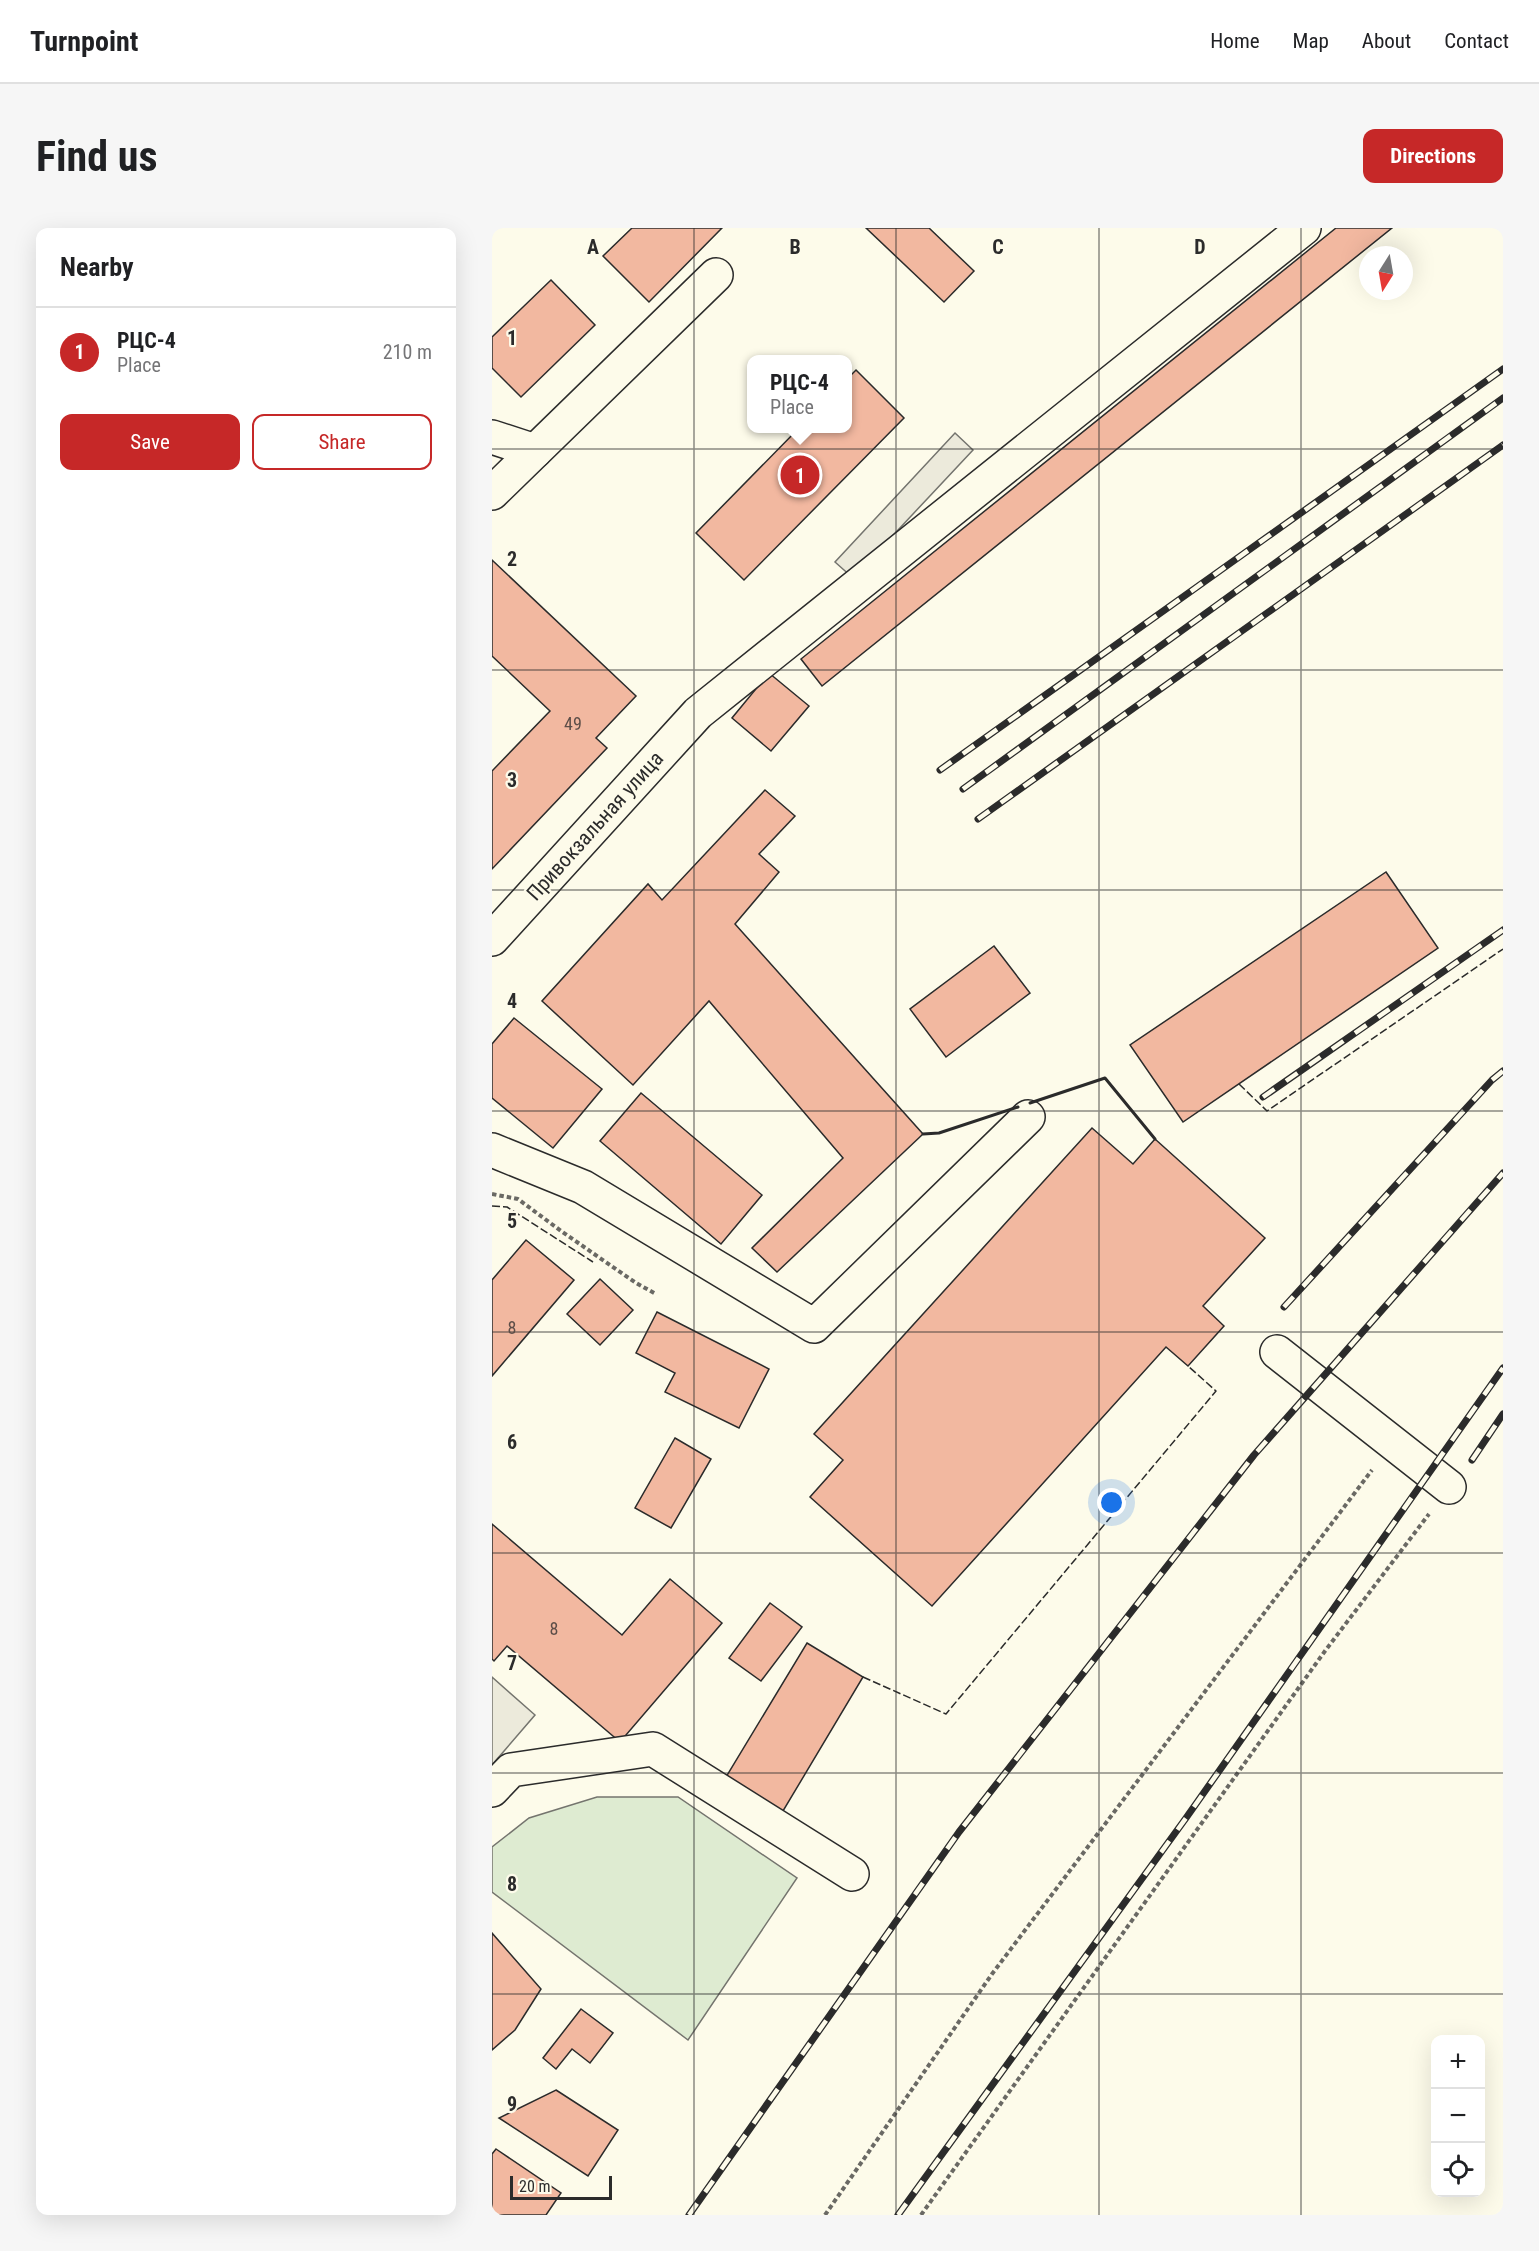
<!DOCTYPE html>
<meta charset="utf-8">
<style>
:root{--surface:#fff;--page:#f6f6f6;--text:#202124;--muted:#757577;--line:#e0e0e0;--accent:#c62828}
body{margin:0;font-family:"Roboto Condensed",sans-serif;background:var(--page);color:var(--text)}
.controls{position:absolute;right:18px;bottom:18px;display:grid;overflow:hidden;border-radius:12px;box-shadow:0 6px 24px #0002}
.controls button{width:54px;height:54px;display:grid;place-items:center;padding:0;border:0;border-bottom:2px solid var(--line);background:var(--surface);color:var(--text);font:30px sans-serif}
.compass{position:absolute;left:867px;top:18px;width:54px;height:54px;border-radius:50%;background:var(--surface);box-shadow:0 6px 24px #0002;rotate:191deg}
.scale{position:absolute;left:18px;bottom:15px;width:102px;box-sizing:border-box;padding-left:6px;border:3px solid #2b2b2b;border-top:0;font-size:16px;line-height:21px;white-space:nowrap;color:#2b2b2b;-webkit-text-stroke:4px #fdfbea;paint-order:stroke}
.you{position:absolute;left:620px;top:1275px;width:21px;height:21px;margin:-15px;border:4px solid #fff;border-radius:50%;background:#1a73e8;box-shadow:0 0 0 9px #1a73e833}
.badge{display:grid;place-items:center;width:39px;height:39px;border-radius:50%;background:var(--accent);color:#fff;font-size:20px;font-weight:700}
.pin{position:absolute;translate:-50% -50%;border:3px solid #fff;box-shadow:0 2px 6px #0006}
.popup{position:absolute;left:255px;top:127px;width:105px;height:78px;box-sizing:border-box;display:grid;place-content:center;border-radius:12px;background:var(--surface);filter:drop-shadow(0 2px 4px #0005);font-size:20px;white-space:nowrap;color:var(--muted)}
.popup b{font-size:22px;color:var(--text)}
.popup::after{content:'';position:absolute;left:50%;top:100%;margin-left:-12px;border:12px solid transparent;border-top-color:var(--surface)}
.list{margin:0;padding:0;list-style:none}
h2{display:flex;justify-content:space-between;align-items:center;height:78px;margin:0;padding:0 24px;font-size:26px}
h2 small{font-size:20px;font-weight:400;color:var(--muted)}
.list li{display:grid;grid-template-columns:39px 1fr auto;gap:18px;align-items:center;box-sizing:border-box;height:90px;padding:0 24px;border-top:2px solid var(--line)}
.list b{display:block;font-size:22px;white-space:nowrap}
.list p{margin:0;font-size:20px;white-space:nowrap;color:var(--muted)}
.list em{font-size:20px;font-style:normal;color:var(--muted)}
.actions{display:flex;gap:12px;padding:18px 24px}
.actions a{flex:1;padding:14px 0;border:2px solid var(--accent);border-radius:12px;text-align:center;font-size:21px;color:var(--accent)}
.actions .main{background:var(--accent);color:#fff}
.icon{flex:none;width:33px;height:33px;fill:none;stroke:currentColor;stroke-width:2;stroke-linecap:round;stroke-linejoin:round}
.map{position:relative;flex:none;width:1011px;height:1987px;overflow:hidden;border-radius:12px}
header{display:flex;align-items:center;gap:36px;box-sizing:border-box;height:84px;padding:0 30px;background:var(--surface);border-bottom:2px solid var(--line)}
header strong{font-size:28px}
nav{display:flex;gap:33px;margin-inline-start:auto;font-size:21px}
.intro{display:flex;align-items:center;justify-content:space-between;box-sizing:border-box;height:144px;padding:0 36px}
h1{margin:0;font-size:42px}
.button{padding:15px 27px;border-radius:12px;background:var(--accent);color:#fff;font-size:21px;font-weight:700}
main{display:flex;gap:36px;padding:0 36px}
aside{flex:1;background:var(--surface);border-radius:12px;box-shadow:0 6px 24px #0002}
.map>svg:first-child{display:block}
</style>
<header>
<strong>Turnpoint</strong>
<nav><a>Home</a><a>Map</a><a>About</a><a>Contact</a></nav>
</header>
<div class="intro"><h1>Find us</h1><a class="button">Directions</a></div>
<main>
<aside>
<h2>Nearby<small></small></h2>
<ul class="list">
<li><span class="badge">1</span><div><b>РЦС-4</b><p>Place</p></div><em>210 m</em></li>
</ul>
<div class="actions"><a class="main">Save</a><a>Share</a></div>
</aside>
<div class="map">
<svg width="1011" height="1987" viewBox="0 0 1011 1987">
<rect width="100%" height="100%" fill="#fdfbea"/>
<path fill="#deebd1" stroke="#74746e" stroke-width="1.5" d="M105,1569H186L305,1650L196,1812L0,1664V1619L37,1590Z"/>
<g fill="#eceadb" stroke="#74746e" stroke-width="1.5">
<path d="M463,205L481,222L361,350L343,334Z"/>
<path d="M0,1449L43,1487L0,1537Z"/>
</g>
<g fill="#f2b8a0" stroke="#2b2b2b" stroke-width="1.5">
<path d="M140,0H230L157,74L111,28Z"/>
<path d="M374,0H437L482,43L452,74Z"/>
<path d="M844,0H900L330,458L309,431Z"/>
<path d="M59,52L103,97L29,169L0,140V109Z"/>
<path d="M364,142L412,190L252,352L204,305L307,200H356V150Z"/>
<path d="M0,332L144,468L104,510L115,520L0,641V543L58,483L0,428Z"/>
<path d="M277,445L317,478L279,523L240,490Z"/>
<path d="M273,562L303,588L267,626L287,644L243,696L431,906L285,1044L260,1020L351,930L217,773L141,857L50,773L156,656L170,672Z"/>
<path d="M894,644L946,720L691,894L638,817Z"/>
<path d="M502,718L538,765L454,829L418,781Z"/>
<path d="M22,790L110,861L61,920L0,870V816Z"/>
<path d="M149,865L270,967L229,1016L108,913Z"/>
<path d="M600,900L641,936L663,911L773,1010L711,1078L732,1098L696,1138L674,1119L440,1378L318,1269L351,1232L322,1206Z"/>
<path d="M34,1012L82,1052L0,1148V1052Z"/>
<path d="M108,1051L141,1082L108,1117L75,1086Z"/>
<path d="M165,1084L277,1141L247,1200L173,1164L183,1145L144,1125Z"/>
<path d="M183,1210L219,1231L179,1300L143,1280Z"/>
<path d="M0,1296L130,1407L178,1351L230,1395L128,1514L15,1418L2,1433L0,1431Z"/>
<path d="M278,1375L310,1399L269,1453L237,1430Z"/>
<path d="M315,1415L371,1449L288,1588L231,1554Z"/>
<path d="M0,1705L49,1761L23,1802L0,1822Z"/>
<path d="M89,1781L121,1805L98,1835L80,1821L64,1841L51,1830Z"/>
<path d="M64,1862L126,1902L96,1948L7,1890Z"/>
<path d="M4,1921L69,1965L54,1987H0V1926Z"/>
</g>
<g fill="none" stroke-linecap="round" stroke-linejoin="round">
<g stroke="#2b2b2b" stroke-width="36">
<g id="minor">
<path d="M0,209L43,223"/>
<path d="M0,265L224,47"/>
<path d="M0,711L206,485L812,0"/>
<path d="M0,922L91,959L322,1098L536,889"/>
<path d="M785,1124L957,1259"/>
<path d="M0,1562L19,1542L161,1521L360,1646"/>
</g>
</g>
<g stroke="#6a6964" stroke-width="4" stroke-dasharray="4.5 3" stroke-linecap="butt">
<path d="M0,966L26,971L69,1003L144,1055L164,1066"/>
<path d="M333,1987L500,1746L880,1242"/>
<path d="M429,1987L833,1423L937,1286"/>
</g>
<use href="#minor" stroke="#fdfbea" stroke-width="33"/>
<g stroke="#2b2b2b" stroke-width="7">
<g id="rail">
<path d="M448,542L1011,141"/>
<path d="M471,561L1011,170"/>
<path d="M486,591L1011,217"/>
<path d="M771,869L1011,702"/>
<path d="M792,1079L1000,852L1011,843"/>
<path d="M980,1232L1011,1186"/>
<path d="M197,1987L467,1604L762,1227L1011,945"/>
<path d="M406,1987L694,1590L1011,1140"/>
</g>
</g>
<use href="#rail" stroke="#fdfbea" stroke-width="4.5" stroke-dasharray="14" stroke-linecap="butt"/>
<g stroke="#2b2b2b" stroke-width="1.5" stroke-dasharray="8 3" stroke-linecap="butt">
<path d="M747,856L775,883L1011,721"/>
<path d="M0,978L15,979L101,1034"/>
<path d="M371,1449L454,1486L724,1163L696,1138"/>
</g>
<g stroke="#2b2b2b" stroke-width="3">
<path d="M538,875L613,850L663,911"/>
<path d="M431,906L447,905L526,879"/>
</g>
</g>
<path fill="none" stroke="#2b2b2b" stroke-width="1.5" stroke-opacity="0.55" d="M202,0V1987M404,0V1987M607,0V1987M809,0V1987M0,221H1011M0,442H1011M0,662H1011M0,883H1011M0,1104H1011M0,1325H1011M0,1545H1011M0,1766H1011"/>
<g text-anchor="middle" stroke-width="4.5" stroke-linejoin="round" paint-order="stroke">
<g font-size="18" fill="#5d4e48">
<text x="81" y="502">49</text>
<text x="20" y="1106">8</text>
<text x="62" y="1407">8</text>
</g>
<g font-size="21" fill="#2b2b2b" stroke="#fdfbea">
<text transform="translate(103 598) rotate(-48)" y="7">Привокзальная улица</text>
</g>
</g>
<g font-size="20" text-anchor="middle" font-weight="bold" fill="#2b2b2b" stroke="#fdfbea" stroke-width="4.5" stroke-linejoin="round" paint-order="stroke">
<text x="101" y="26">A</text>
<text x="303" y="26">B</text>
<text x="506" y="26">C</text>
<text x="708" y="26">D</text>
<text x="20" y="117">1</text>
<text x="20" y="338">2</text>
<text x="20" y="559">3</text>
<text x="20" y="780">4</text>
<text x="20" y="1000">5</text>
<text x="20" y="1221">6</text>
<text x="20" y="1442">7</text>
<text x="20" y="1663">8</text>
<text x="20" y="1883">9</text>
</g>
</svg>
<div class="controls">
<button>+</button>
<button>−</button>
<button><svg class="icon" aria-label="locate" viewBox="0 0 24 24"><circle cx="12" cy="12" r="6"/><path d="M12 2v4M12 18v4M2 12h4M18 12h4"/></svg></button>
</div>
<svg class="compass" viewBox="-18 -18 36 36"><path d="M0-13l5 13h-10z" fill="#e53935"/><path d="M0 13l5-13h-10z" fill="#757577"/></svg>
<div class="scale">20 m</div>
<div class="you"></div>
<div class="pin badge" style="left:308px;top:247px">1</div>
<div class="popup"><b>РЦС-4</b>Place</div>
</div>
</main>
